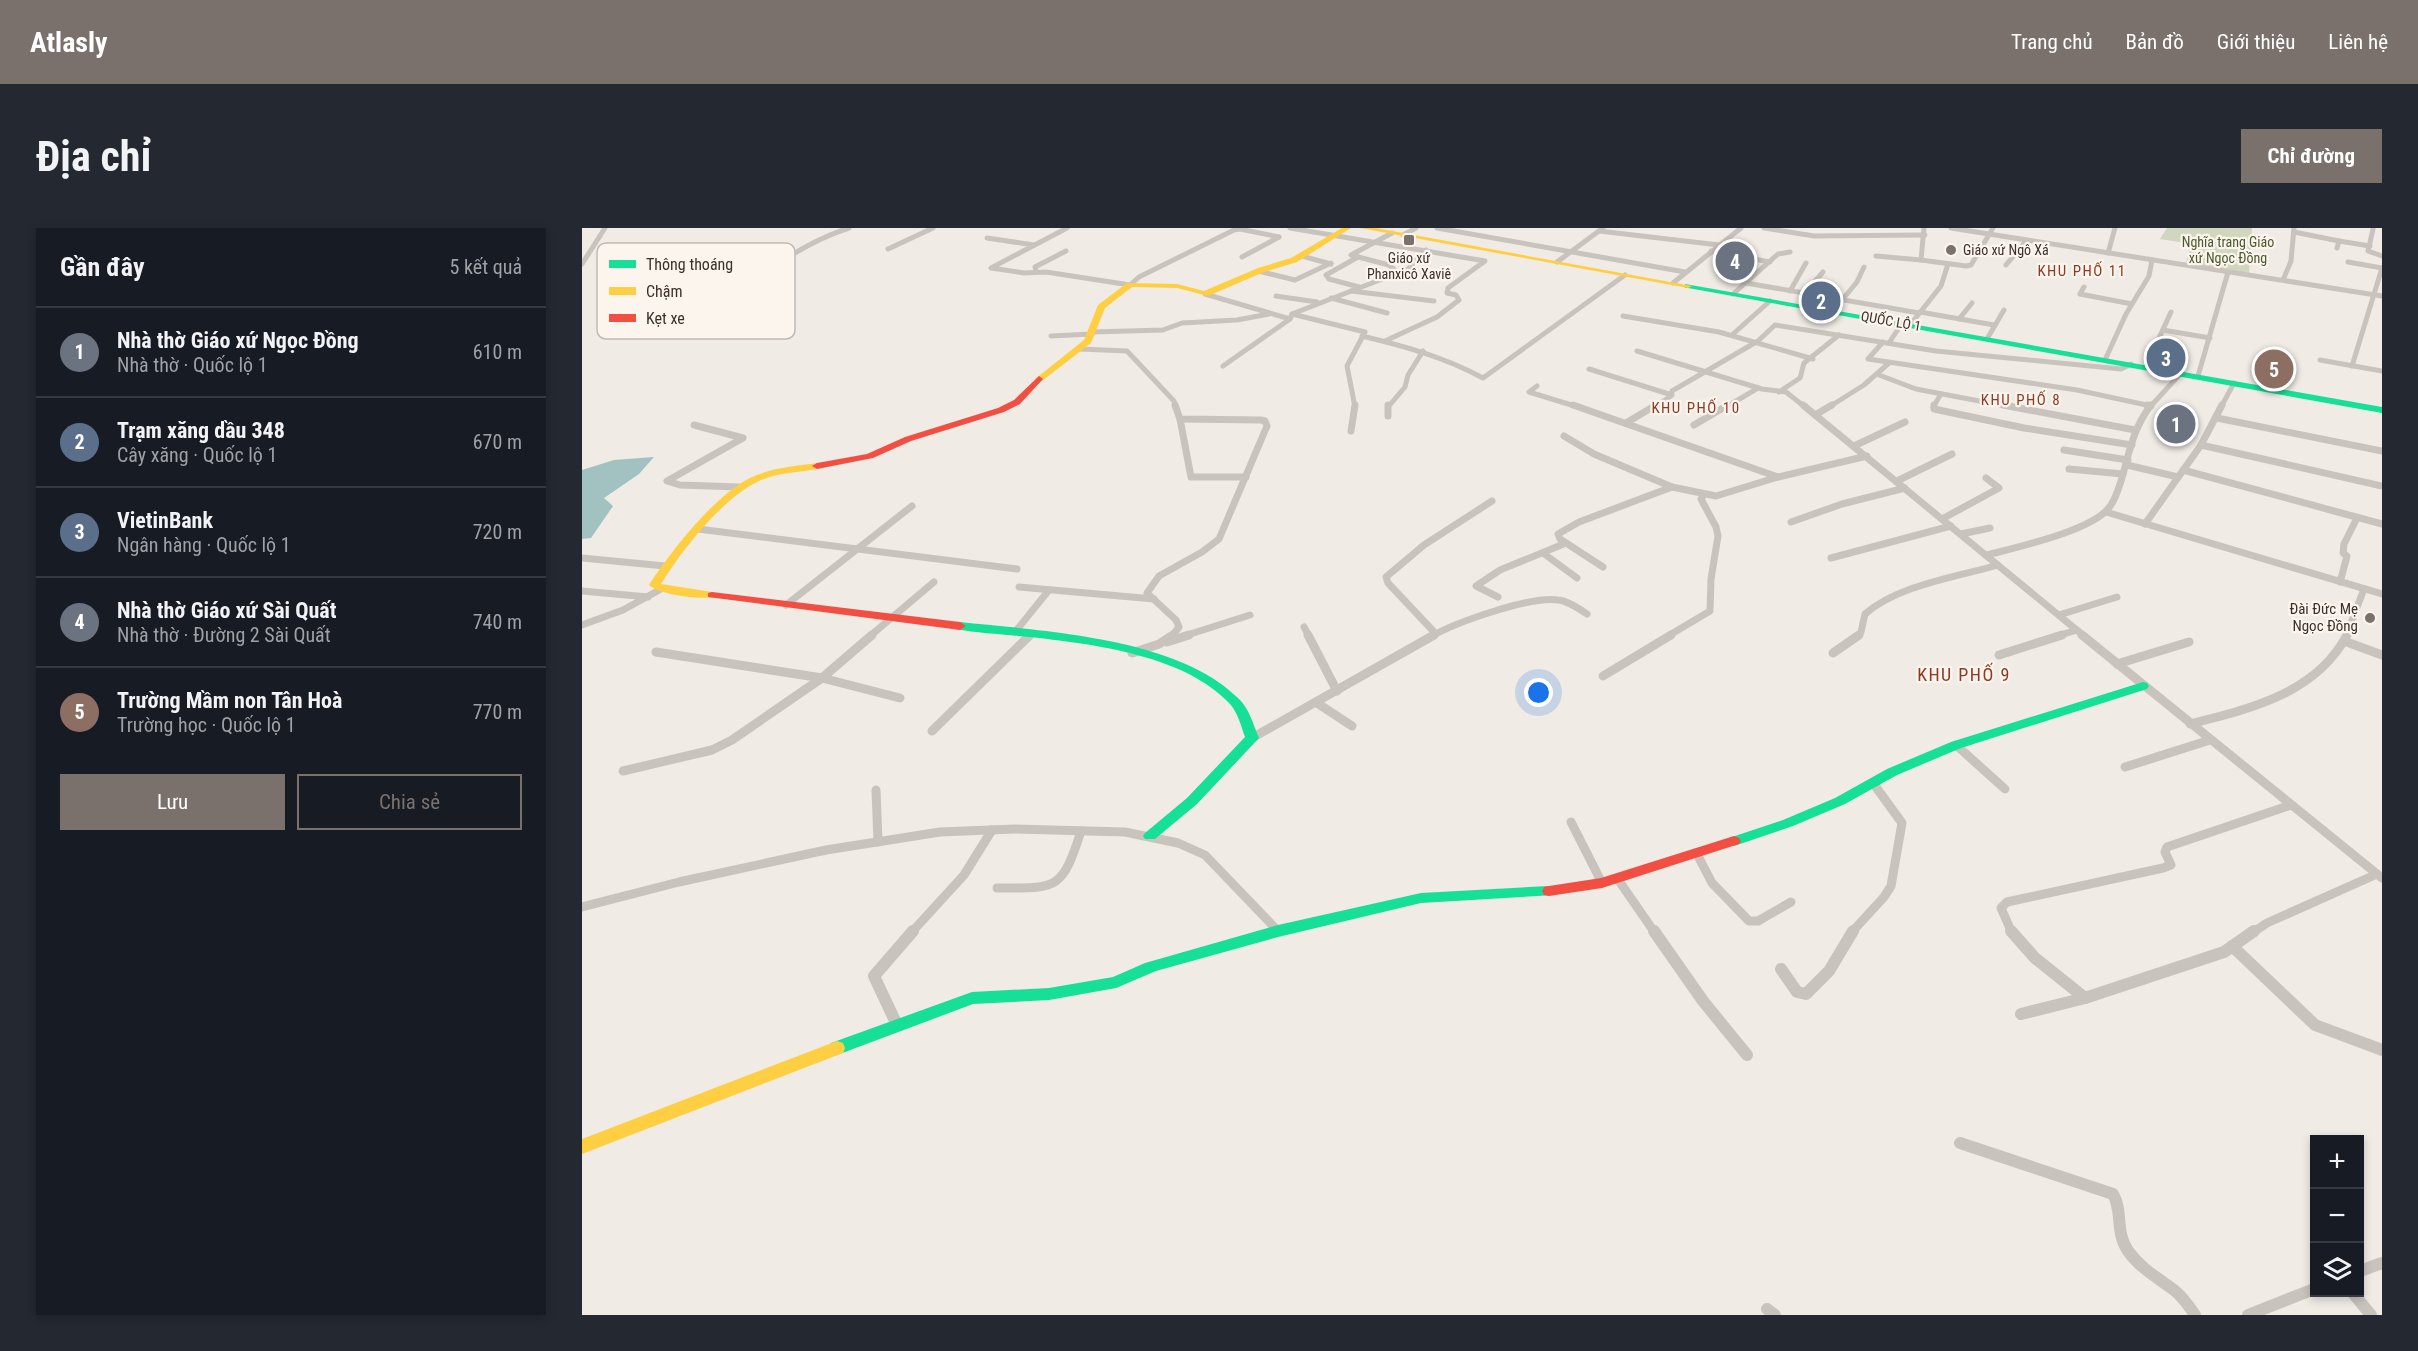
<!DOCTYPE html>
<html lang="vi">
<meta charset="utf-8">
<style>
:root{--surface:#171b24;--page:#242831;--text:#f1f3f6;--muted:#9ea1a6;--line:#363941;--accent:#7a716c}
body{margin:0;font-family:"Roboto Condensed",sans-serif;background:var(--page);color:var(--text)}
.controls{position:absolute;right:18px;bottom:18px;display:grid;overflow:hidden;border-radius:0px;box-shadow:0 3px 9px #0003}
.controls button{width:54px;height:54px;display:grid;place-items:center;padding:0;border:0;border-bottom:2px solid var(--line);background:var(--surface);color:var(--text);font:30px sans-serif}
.you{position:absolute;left:957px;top:465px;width:21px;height:21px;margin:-15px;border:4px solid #fff;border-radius:50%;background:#1a73e8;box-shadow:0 0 0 9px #1a73e833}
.badge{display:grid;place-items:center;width:39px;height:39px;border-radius:50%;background:var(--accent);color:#fff;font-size:20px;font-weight:700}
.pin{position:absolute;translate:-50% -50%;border:3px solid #fff;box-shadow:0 2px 6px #0006}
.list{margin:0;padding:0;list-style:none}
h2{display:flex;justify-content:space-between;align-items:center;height:78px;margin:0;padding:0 24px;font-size:26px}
h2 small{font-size:20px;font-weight:400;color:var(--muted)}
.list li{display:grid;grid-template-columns:39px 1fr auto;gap:18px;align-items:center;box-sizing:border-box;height:90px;padding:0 24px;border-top:2px solid var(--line)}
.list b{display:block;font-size:22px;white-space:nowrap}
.list p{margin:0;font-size:20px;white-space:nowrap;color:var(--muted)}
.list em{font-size:20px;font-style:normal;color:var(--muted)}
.actions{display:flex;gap:12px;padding:18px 24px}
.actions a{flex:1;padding:14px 0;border:2px solid var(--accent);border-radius:0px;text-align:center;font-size:21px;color:var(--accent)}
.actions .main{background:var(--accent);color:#fff}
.icon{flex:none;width:33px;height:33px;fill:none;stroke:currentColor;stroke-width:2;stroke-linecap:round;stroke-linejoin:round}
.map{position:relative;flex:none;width:1800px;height:1087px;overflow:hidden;border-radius:0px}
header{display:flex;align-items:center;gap:36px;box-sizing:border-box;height:84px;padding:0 30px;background:var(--accent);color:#fff}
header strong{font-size:28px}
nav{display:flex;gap:33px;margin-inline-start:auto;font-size:21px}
.intro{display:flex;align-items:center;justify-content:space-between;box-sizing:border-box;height:144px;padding:0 36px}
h1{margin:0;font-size:42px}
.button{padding:15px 27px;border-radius:0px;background:var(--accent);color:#fff;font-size:21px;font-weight:700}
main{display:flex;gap:36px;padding:0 36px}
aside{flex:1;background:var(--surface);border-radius:0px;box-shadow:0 3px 9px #0003}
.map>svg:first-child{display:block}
</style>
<header>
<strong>Atlasly</strong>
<nav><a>Trang chủ</a><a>Bản đồ</a><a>Giới thiệu</a><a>Liên hệ</a></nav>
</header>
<div class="intro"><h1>Địa chỉ</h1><a class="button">Chỉ đường</a></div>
<main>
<aside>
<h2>Gần đây<small>5 kết quả</small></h2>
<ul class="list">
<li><span class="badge" style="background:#6b7280">1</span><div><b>Nhà thờ Giáo xứ Ngọc Đồng</b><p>Nhà thờ · Quốc lộ 1</p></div><em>610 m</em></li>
<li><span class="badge" style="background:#5c6f8a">2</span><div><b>Trạm xăng dầu 348</b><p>Cây xăng · Quốc lộ 1</p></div><em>670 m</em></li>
<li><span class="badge" style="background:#5c6f8a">3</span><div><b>VietinBank</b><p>Ngân hàng · Quốc lộ 1</p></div><em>720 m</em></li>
<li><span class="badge" style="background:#6b7280">4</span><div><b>Nhà thờ Giáo xứ Sài Quất</b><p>Nhà thờ · Đường 2 Sài Quất</p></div><em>740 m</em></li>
<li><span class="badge" style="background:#8d6e63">5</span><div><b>Trường Mầm non Tân Hoà</b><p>Trường học · Quốc lộ 1</p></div><em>770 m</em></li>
</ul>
<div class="actions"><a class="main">Lưu</a><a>Chia sẻ</a></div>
</aside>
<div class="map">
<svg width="1800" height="1087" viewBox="0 0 1800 1087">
<rect width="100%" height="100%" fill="#f0ebe5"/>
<path fill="#d1d6bf" d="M1585,0H1670L1667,46L1604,36L1609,16L1578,11Z"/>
<path fill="#a1c2c1" d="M72,229L57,246L22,270L31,278L9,310L0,311V242L32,232Z"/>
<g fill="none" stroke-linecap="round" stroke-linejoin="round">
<g stroke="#c9c3be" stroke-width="5">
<path d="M485,0L409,40L442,45L464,44L548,57L557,49L652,2L658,1L697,9"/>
<path d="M708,0L903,33L866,60L865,65L874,67L877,72L855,89L803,113"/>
<path d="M855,0L1103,44"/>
<path d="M1182,0L1232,8L1343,7"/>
<path d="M1342,0L1339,32L1384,38L1389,37L1411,0"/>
<path d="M1369,0L1800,68"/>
<path d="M1791,1L1786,23L1800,28"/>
<path d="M1017,3L1137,17"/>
<path d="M1712,4L1757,13L1755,20"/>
<path d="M810,5L769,27L807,37L815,44"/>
<path d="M821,7L834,0"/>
<path d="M405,10L452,17"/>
<path d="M1757,13L1788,18"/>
<path d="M306,21L351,0"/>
<path d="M1129,23L1188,34"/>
<path d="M1526,25L1533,0"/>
<path d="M720,28L749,36"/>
<path d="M1294,28L1339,32"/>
<path d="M660,29L697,9"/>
<path d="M776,29L744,47L747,51L777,59"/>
<path d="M975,34L1021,0"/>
<path d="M1766,34L1800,40"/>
<path d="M0,36L23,0"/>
<path d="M1424,37L1444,13"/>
<path d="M454,43L453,39L484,23"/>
<path d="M676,43L713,52L749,35"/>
<path d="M1701,52L1709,33L1712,0"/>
<path d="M1091,55L1159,0"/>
<path d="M1164,55L1337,85"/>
<path d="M167,58C197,33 229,12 267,0"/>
<path d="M1502,59L1498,66L1550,76"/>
<path d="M769,63L852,73"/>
<path d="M1208,63L1224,35"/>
<path d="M1223,65L1241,44"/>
<path d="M623,66L708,91"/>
<path d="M1151,66L1196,26L1208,24"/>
<path d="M694,68L735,74"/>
<path d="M749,70L805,85"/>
<path d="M1260,72L1275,54L1282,39"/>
<path d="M1338,84L1412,97"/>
<path d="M710,86L783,104L765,138L773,179"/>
<path d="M1041,88L1137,104L1231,131"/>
<path d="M1377,91L1390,75"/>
<path d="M1328,97L1359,58L1366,36"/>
<path d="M1581,102L1628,110"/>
<path d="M510,104L581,102L600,95L655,92L687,86"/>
<path d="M1151,106L1188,73"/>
<path d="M469,108L510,106"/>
<path d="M780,108C822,118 862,129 901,150L1043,47"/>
<path d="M1405,111L1422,82"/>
<path d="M1301,114L1286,131L1495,162L1569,178"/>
<path d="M1307,115L1320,95"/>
<path d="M498,121L545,123L592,173L594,179"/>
<path d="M1055,123L1180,161L1204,164L1223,179"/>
<path d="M1571,123L1589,84"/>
<path d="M1523,132L1544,86L1567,48L1570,32"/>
<path d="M1738,132L1800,143"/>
<path d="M641,138L708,91L710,86L826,41L844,22"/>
<path d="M1770,138L1800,40"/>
<path d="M1007,141L1090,167"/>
<path d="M1297,147L1334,161L1429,179"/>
<path d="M1616,148L1646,44"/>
<path d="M955,158L947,164L996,179"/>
<path d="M1197,164L1218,150L1222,135L1257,107"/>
<path d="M806,179L823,159L826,147L841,123"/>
<path d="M1072,179L1089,168L1090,163L1176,113L1193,97L1354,123L1539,141L1549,136"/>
<path d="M1144,179L1176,160"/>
<path d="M1247,179L1282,157L1307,135"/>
<path d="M1351,179L1359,166"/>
<path d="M1568,179L1599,145"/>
<path d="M1639,179L1652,155"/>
</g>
<g stroke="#c9c3be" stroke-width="7">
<path d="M806,177V188"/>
<path d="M991,177L1196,249"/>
<path d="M1221,177L1502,408"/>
<path d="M1352,177V181L1442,200L1550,217"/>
<path d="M1421,177L1553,202"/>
<path d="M1565,177L1569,178"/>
<path d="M1233,187L1250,177"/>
<path d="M1635,190L1800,223"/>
<path d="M598,191L609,249H664"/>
<path d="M1044,195L1074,177"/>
<path d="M112,197L161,210L85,253L98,257L157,259"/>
<path d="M1112,197L1146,177"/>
<path d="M769,203L773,177"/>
<path d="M982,208L1012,226L1090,259L1134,268L1196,249L1285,228"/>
<path d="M1619,217L1800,258"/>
<path d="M1272,218L1323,194"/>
<path d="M1482,222L1546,232"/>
<path d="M1545,237L1596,249"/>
<path d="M1487,241L1541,246"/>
<path d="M1601,242L1800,296"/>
<path d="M1315,253L1370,226"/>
<path d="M1524,284L1800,366"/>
<path d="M1360,291L1417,260L1404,250"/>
<path d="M1209,294L1260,276L1323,260"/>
<path d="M1563,296L1619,217L1640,177"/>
<path d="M116,301L435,341"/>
<path d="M1379,306L1408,300"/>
<path d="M961,325L995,350"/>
<path d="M1405,327C1435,319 1504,304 1525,282C1532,275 1536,263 1539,253C1547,226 1551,200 1569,177"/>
<path d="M0,330L83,338"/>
<path d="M1249,330L1369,298"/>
<path d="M1021,339L978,311L976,306L997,294L1090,259"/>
<path d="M1758,354L1765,328L1761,325L1762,316L1775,290"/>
<path d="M437,359L572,371"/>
<path d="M0,363L66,369"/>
<path d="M916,369L894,358L918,342L984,315"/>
<path d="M204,377L330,278"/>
<path d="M1477,387L1535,369"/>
<path d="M0,397L41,382L79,361"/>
<path d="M722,399L727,408"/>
<path d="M433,404L467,362"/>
<path d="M854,406L806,355L804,349L842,317L910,273"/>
<path d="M288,408L352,354"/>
<path d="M447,408L449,406"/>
<path d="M590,408L597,399L594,392L565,365L577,348L620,324L637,311L685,198L683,193L679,192L598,191L593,177"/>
<path d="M602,408L668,387"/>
<path d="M850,408C875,394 948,368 976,372C986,373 996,380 1005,386"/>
<path d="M1086,408L1128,383L1129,351L1136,308L1134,299L1119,271L1122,267"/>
<path d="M1276,408L1279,404L1283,386C1316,357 1375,349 1416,337"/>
<path d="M1475,408L1495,402"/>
<path d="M1764,408L1782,361"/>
</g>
<g stroke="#c9c3be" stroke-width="9">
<path d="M726,407L755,463"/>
<path d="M1500,407L1800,650"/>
<path d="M1762,413L1800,427"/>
<path d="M585,414L607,407"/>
<path d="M74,424L240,450L318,470"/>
<path d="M550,425L577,416L591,407"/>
<path d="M1251,425L1277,407"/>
<path d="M1417,427L1480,407"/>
<path d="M1535,436L1607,414"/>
<path d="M1021,448L1089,407"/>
<path d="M735,475L770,498"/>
<path d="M1608,496C1667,481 1734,466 1765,407"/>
<path d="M350,503L448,407"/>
<path d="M670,510L852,407"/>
<path d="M1374,517L1423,561"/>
<path d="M1543,539L1628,512"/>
<path d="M41,543L130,522L150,512L240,450L290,407"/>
<path d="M294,562L296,614"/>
<path d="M989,594L1020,655"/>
<path d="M1115,626L1130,655L1167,693H1176L1209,674"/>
<path d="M1035,650L1073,705"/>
<path d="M415,660C475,660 480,663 499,603"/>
<path d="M0,679L97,654L244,622L358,604L432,601L543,604L596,615L623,627L696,703"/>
<path d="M329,705L382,647L410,602"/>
<path d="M1269,705L1302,669L1309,658L1320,595L1291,555"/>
<path d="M1430,705L1419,680L1425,674L1581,640L1589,637L1583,624L1585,619L1709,577"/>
<path d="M1670,705L1685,695L1795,646"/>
</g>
<g stroke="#c9c3be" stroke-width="12">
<path d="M1072,703L1121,773L1165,827"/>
<path d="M1429,703L1453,730L1503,770"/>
<path d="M1650,718L1733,797L1800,822"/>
<path d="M1199,741L1215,764L1224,766L1247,743L1271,703"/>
<path d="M1439,786L1503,770L1642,724L1672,703"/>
<path d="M315,797L292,748L331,703"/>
<path d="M1378,915L1531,966C1541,983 1533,1004 1546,1023C1558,1040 1576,1050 1592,1062C1601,1069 1607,1078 1613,1087"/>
<path d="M1778,1043L1800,1035"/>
<path d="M1770,1064L1789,1087"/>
<path d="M1185,1081L1193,1087"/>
<path d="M1666,1087L1732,1061"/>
</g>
<g fill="#16e098" fill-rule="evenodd">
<path d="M1103,56L1800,179V185L1106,60H1103Z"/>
<path d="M378,394C460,403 595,409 656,470C667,480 671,496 677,510L615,576L573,611H563L561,608L563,605L605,570L663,509C659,498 656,485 648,476C601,425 503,415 438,408C417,406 394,405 374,401L372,398L374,395Z"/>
<path d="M1561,454L1565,455L1567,458L1565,461L1379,520L1315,547L1263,576L1211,598L1152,618L1145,613L1147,610L1201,592L1253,570L1305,541L1369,514Z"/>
<path d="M967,658L972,659L974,663L972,667L839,675L696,709L574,743L534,760L467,772L391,776L255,827L249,825L247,820L249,815L390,764L467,760L531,749L563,735L696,697L839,665Z"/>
</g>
<g fill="#ffcf43" fill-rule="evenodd">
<path d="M760,0H769L715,34L682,44L626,68L595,60L550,59L523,80L509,115L460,153L453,151L502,112L516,77L545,55L595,56L622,63L676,40L709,30Z"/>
<path d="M778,0H794L1110,58L1106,60Z"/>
<path d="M235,235L239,236V240C217,245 194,244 175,254C139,272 100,322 79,356L130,364L134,365V369C120,372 77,367 67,357C89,323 132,268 168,250C188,240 213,238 235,235Z"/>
<path d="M255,813L261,815L263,820L261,825L0,926V911Z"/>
</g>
<g fill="#f24e42" fill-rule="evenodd">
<path d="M457,148L461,151L438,176L422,184L329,213L291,230L235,241L230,238L235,235L285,226L323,209L416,180L432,172Z"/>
<path d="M130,364L378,394L384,398L378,402L126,369V365Z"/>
<path d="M1152,608L1157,610L1159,613L1157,616L1020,660L967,668L962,667L960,663L962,659L967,658L1019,650Z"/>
</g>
</g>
<g fill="#7a716c" stroke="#fbf5ee" stroke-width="2">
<rect x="821" y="6" width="12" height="12" rx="3"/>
<circle cx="1369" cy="22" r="6"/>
<circle cx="1788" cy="390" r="6"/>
</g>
<g text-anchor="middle" stroke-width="4.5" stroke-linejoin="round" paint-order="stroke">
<g font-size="14" fill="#4a5a2e" stroke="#fbf5ee">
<text x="1646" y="19">Nghĩa trang Giáo<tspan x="1646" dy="16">xứ Ngọc Đồng</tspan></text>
</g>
<g font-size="14" fill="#3b302b" stroke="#fbf5ee" text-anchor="start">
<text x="1381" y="27">Giáo xứ Ngô Xá</text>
<text x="827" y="35" text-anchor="middle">Giáo xứ<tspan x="827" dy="16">Phanxicô Xaviê</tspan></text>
</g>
<g font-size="14" fill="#3b302b" stroke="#fbf5ee">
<text transform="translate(1309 93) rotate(10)" y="5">QUỐC LỘ 1</text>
</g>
<g font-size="15" letter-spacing="1.5" fill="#8c3b22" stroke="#fbf5ee">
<text x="1500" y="48">KHU PHỐ 11</text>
<text x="1439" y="177">KHU PHỐ 8</text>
<text x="1114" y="185">KHU PHỐ 10</text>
</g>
<g font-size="15" fill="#3b302b" stroke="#fbf5ee" text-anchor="end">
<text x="1776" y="386">Đài Đức Mẹ<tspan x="1776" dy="17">Ngọc Đồng</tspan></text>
</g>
<g font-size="18" letter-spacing="1.5" fill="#8c3b22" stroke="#fbf5ee">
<text x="1382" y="453">KHU PHỐ 9</text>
</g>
</g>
<rect x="15" y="15" width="198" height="96" rx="9" fill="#fbf5ee" stroke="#c1bab4" stroke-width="1.5"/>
<rect x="27" y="32" width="27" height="8" fill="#16e098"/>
<rect x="27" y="59" width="27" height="8" fill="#ffcf43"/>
<rect x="27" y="86" width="27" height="8" fill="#f24e42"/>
<g font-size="16" fill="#3b302b">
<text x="64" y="42">Thông thoáng</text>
<text x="64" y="69">Chậm</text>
<text x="64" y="96">Kẹt xe</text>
</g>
</svg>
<div class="controls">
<button>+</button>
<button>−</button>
<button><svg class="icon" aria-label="layers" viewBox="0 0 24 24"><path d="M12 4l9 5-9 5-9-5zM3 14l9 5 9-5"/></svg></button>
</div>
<div class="you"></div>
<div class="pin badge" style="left:1594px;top:196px;background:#6b7280">1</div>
<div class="pin badge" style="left:1239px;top:73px;background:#5c6f8a">2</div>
<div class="pin badge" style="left:1584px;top:130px;background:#5c6f8a">3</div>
<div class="pin badge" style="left:1153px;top:33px;background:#6b7280">4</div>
<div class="pin badge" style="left:1692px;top:141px;background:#8d6e63">5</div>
</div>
</main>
